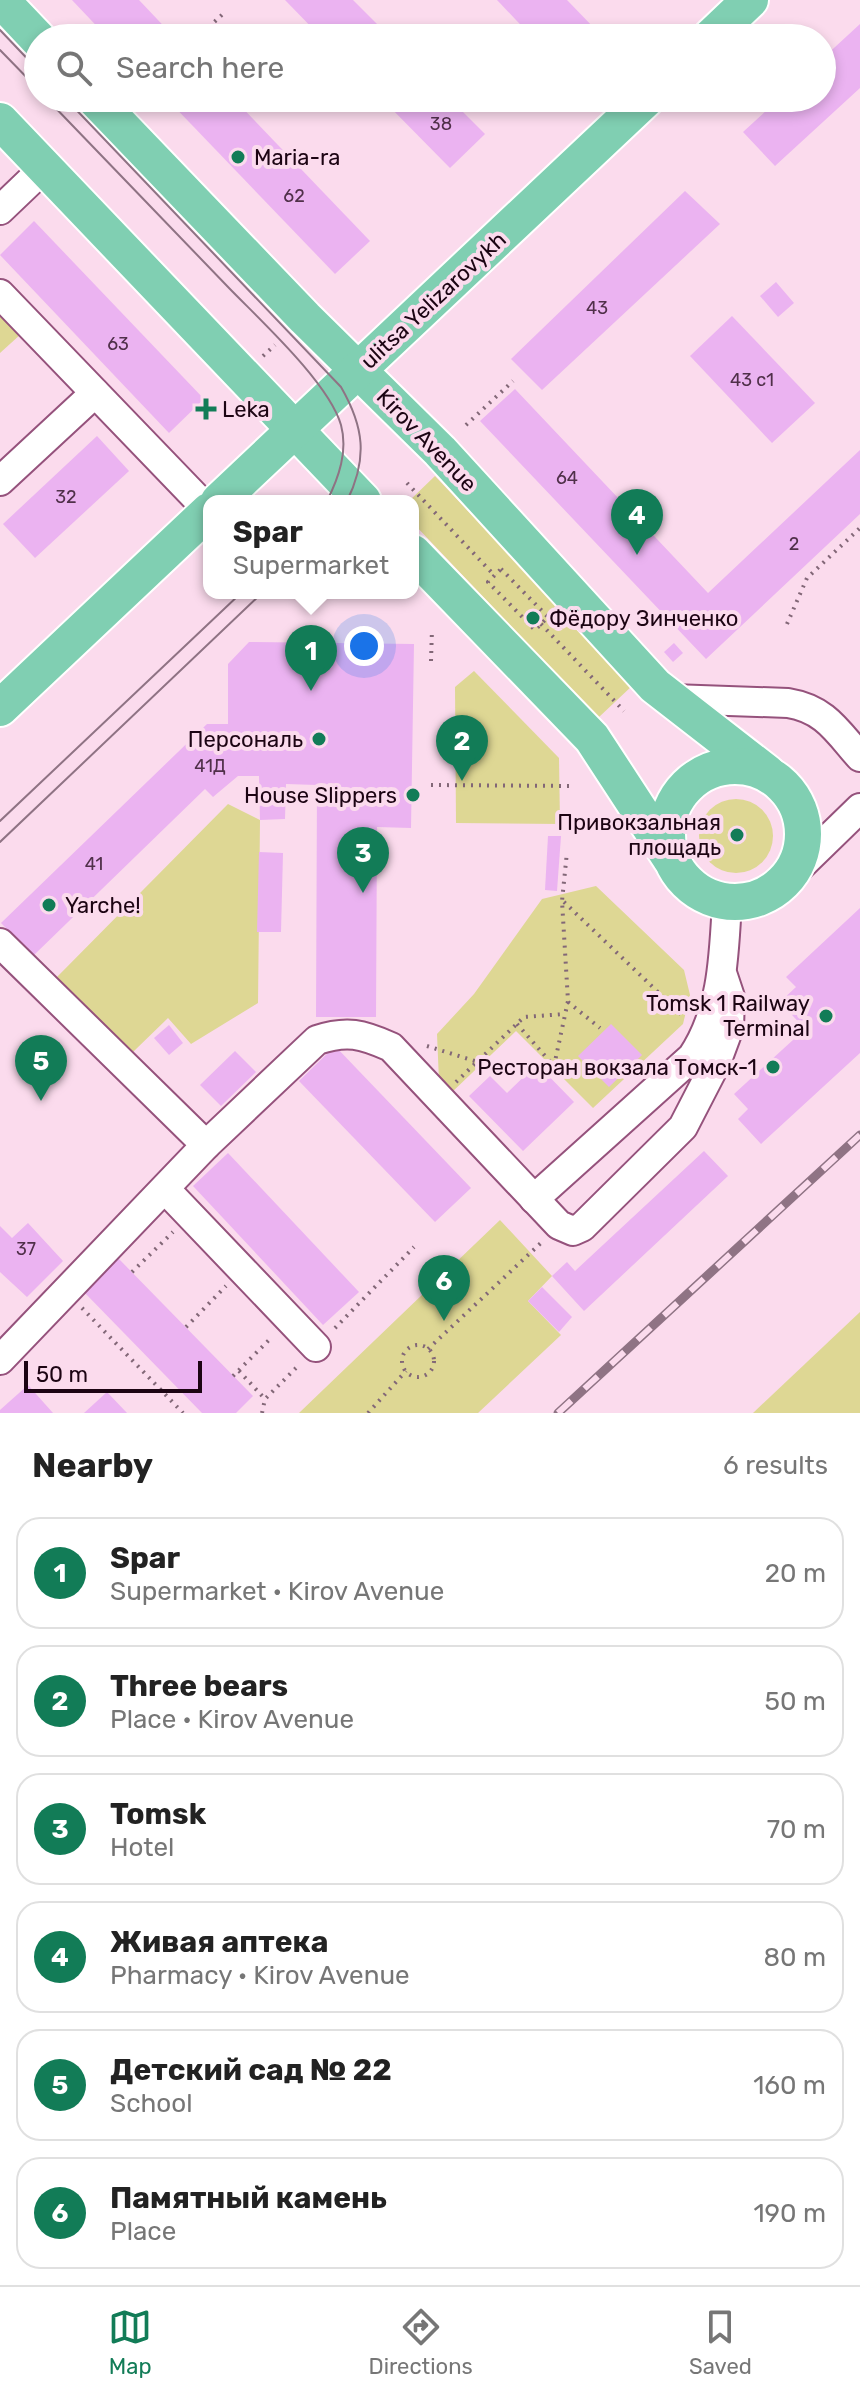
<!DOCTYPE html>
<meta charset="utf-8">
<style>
:root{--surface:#fff;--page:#f6f6f6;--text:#222;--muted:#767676;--line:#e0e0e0;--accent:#127c57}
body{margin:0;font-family:Rubik,sans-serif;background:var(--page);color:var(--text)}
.scale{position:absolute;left:24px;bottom:20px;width:178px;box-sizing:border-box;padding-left:8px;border:4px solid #1c0413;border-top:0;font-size:22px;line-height:28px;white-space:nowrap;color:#1c0413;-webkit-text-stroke:6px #fbdbed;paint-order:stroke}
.you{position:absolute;left:364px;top:646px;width:28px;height:28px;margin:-20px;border:6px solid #fff;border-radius:50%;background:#1a73e8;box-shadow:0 0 0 12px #1a73e833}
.badge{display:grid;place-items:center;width:52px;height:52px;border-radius:50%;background:var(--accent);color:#fff;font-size:26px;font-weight:700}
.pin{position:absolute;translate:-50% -66px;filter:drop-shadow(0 2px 4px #0008)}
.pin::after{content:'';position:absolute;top:42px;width:28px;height:24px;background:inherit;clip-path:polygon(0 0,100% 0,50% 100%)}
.popup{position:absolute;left:203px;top:495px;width:216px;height:104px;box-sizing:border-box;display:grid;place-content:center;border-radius:16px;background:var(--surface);filter:drop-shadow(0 2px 6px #0005);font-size:26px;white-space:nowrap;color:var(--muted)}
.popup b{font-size:30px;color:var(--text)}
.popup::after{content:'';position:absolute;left:50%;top:100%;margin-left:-16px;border:16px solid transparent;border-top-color:var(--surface)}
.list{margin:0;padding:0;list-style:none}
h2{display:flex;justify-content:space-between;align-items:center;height:104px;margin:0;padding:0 32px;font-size:34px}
h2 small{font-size:26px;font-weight:400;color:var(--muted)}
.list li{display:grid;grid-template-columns:52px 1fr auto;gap:24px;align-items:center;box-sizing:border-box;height:112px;margin:0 16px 16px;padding:0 16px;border:2px solid var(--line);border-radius:24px}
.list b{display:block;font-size:30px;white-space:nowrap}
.list p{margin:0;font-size:26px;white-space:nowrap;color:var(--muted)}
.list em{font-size:26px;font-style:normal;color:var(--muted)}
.icon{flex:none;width:44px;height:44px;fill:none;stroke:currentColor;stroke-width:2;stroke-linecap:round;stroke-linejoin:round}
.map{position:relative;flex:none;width:860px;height:1413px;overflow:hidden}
.search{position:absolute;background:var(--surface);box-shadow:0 4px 12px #0003;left:24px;right:24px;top:24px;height:88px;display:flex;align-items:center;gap:20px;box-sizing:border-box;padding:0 28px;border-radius:44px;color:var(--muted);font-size:30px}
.sheet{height:872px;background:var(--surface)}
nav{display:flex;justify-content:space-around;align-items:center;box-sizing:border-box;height:112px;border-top:2px solid var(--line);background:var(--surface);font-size:22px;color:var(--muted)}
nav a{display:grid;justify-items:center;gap:4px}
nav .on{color:var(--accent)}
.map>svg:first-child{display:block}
</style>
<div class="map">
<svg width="860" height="1413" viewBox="0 0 860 1413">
<rect width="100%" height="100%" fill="#fbdbed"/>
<g fill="#ded794">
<path d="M0,312L21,334L0,353Z"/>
<path d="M435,476L633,685L598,718L413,523V501H409Z"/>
<path d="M474,671L559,758L560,824L456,823L455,687Z"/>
<circle cx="736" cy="836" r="37"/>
<path d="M228,804L260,820L258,1003L191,1044L168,1018L133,1052L56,978Z"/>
<path d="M596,886L684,970L690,995L683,1024L593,1108L516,1031L450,1094L439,1081L437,1034L474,994L542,899Z"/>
<path d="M500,1220L552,1276L528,1301L561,1335L478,1413H299Z"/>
<path d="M860,1312V1413H753Z"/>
</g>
<g fill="#ebb3f1">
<path d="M72,0H139L175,38H108Z"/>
<path d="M285,0H353L391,38H322Z"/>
<path d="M497,0H567L597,31L589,38H533Z"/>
<path d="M860,24V88L775,166L743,132L780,98H822V59Z"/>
<path d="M166,98H233L370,241L335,274Z"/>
<path d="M381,98H449L485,134L450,168Z"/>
<path d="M685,191L720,224L542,390L511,359Z"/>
<path d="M34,221L204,399L169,433L0,255Z"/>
<path d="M776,282L794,303L778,317L760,296Z"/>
<path d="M732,316L815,403L772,443L690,356Z"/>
<path d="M515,389L708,593L860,450V514L706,659L480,421Z"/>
<path d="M97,436L129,471L35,558L3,524Z"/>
<path d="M249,642L414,644L411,828L377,827L376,1017H316L317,785L286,784L285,819L260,820L259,776H238L213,797L205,789L33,956L1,923L207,724H228V664Z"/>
<path d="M674,643L683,653L673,662L664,652Z"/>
<path d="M548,836H561L557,891L545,890Z"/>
<path d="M259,852L283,853L281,932H257Z"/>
<path d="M860,908V1053L761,1144L738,1119L748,1109L734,1094L805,1029L780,1002L796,987L786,977Z"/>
<path d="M611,1024L642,1055L609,1087L578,1056Z"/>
<path d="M169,1025L183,1043L169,1055L154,1038Z"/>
<path d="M335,1046L471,1188L435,1222L299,1081Z"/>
<path d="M235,1051L256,1072L221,1106L200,1085Z"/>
<path d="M537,1064L574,1102L523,1151L469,1096L490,1076L507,1093Z"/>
<path d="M704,1151L728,1176L584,1311L552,1276L567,1262L575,1271Z"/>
<path d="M228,1153L359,1292L323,1325L193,1186Z"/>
<path d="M28,1223L63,1261L27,1297L0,1272V1226L12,1238Z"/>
<path d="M118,1258L253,1396L236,1413H202L83,1291Z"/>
<path d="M542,1287L572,1317L559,1332L528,1301Z"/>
<path d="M28,1385L53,1413H0V1410Z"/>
<path d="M107,1392L127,1413H84Z"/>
</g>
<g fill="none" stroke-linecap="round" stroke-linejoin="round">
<g stroke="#95527c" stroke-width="32">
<g id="minor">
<path d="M0,210L44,168"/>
<path d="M0,294L209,511"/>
<path d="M0,481L95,393"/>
<path d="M672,699L788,703C825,709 837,731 860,757"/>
<path d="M789,877L860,808"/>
<path d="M0,943L206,1145"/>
<path d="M166,1190L316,1347"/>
<path d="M534,1199L692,1057C723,1011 724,955 727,901"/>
<path d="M0,1360L206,1145L317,1040C347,1030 362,1034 391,1047L559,1225L573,1231L582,1227L683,1127L716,1063L729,1028L730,997L723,976"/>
</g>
</g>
<g stroke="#fff" stroke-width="40">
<g id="major">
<path d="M1,0L38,39"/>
<path d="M710,38L750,0"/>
<path d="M94,98L305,318L440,451L655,686L767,773"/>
<path d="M0,121L363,501"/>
<path d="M219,501L647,98"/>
<path d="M413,553L592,738L671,859"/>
<path d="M0,708L209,511"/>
<circle cx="735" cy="834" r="68"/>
</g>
</g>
<g stroke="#826777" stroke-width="4" stroke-dasharray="2 6" stroke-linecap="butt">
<path d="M197,38L225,12"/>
<path d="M263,356L275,345"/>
<path d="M466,425L513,381"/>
<path d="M407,483L495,576"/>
<path d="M501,569L548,617L535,630L488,582Z"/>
<path d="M541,624L624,711"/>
<path d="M787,624L807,578L860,528"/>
<path d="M431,661L432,629"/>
<path d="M431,785L572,786"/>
<path d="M564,902L685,1018"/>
<path d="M568,1002L600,1028"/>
<path d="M517,1024L554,1066L568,1001L562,901L567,852"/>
<path d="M427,1046L478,1062"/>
<path d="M456,1082L524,1017L565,1014"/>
<path d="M132,1272L173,1232"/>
<path d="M82,1308L183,1413"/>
<path d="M186,1327L226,1286"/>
<path d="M335,1328L414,1247"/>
<circle cx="418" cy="1361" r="16"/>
<path d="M428,1349L543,1241"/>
<path d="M239,1371L265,1399L298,1366"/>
<path d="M233,1376L271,1338"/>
<path d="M262,1413L265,1399"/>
<path d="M368,1413L406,1371"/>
</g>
<use href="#minor" stroke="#fff" stroke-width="28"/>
<use href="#major" stroke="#80cfb2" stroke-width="36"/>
<g stroke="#8f7384" stroke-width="2">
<path d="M0,30L38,70"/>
<path d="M0,50L38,89"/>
<path d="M46,98C107,161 168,225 229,288C260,320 329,383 341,425C348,451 339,477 327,501"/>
<path d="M65,98L341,387C364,427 368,458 347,501"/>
<path d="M0,821L241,593"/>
<path d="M0,842L262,593"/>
</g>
<g stroke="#8f7384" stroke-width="9">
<path id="rail" d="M558,1413L860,1135"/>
</g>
<use href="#rail" stroke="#fbdbed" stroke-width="6" stroke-dasharray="18" stroke-linecap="butt"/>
</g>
<g fill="#127c57" stroke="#fbdbed" stroke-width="3">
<circle cx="238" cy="157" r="8"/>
<path d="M202 397h8v8h8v8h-8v8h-8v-8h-8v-8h8z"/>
<circle cx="533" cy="618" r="8"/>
<circle cx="319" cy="739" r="8"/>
<circle cx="413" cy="795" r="8"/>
<circle cx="737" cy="835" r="8"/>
<circle cx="49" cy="905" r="8"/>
<circle cx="826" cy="1016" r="8"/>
<circle cx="773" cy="1067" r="8"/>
</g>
<g text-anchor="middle" stroke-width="8" stroke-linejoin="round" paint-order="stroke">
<g font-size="18" fill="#50304a">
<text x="441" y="130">38</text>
<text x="294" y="202">62</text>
<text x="597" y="314">43</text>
<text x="118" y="350">63</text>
<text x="752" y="386">43 с1</text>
<text x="567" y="484">64</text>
<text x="66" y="503">32</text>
<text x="794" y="550">2</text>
<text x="210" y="772">41Д</text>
<text x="94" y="870">41</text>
<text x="26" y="1255">37</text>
</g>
<g font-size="22" fill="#1c0413" stroke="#fbdbed" text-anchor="end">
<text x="254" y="165" text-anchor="start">Maria-ra</text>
<text x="222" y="417" text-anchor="start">Leka</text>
<text x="549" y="626" text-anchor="start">Фёдору Зинченко</text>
<text x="303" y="747">Персональ</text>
<text x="397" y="803">House Slippers</text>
<text x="721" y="830">Привокзальная<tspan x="721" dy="25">площадь</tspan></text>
<text x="65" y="913" text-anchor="start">Yarche!</text>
<text x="810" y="1011">Tomsk 1 Railway<tspan x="810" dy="25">Terminal</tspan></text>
<text x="757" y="1075">Ресторан вокзала Томск-1</text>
</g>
<g font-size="22" fill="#1c0413" stroke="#fbdbed">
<text transform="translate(433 300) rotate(-43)" y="8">ulitsa Yelizarovykh</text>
<text transform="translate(427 440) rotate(46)" y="8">Kirov Avenue</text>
</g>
</g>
</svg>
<div class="scale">50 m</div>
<div class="you"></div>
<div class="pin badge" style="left:311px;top:691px">1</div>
<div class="popup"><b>Spar</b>Supermarket</div>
<div class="pin badge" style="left:462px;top:781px">2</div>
<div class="pin badge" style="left:363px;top:893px">3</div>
<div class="pin badge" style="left:637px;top:555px">4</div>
<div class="pin badge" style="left:41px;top:1101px">5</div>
<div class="pin badge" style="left:444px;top:1321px">6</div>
<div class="search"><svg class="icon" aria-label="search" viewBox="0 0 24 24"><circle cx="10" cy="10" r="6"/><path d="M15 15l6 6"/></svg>Search here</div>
</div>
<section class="sheet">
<h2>Nearby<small>6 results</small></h2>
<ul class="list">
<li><span class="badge">1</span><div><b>Spar</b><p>Supermarket · Kirov Avenue</p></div><em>20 m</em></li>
<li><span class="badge">2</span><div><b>Three bears</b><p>Place · Kirov Avenue</p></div><em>50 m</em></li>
<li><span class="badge">3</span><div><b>Tomsk</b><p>Hotel</p></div><em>70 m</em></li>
<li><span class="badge">4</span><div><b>Живая аптека</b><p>Pharmacy · Kirov Avenue</p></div><em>80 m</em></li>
<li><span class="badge">5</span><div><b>Детский сад № 22</b><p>School</p></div><em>160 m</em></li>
<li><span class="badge">6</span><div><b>Памятный камень</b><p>Place</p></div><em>190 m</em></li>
</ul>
</section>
<nav>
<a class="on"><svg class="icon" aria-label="map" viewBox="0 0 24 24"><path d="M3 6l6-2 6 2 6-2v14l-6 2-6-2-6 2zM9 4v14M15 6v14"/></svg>Map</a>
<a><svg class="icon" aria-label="directions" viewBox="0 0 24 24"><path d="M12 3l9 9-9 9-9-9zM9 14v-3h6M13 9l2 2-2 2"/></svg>Directions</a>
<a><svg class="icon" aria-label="saved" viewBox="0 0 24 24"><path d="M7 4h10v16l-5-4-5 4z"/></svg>Saved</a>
</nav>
